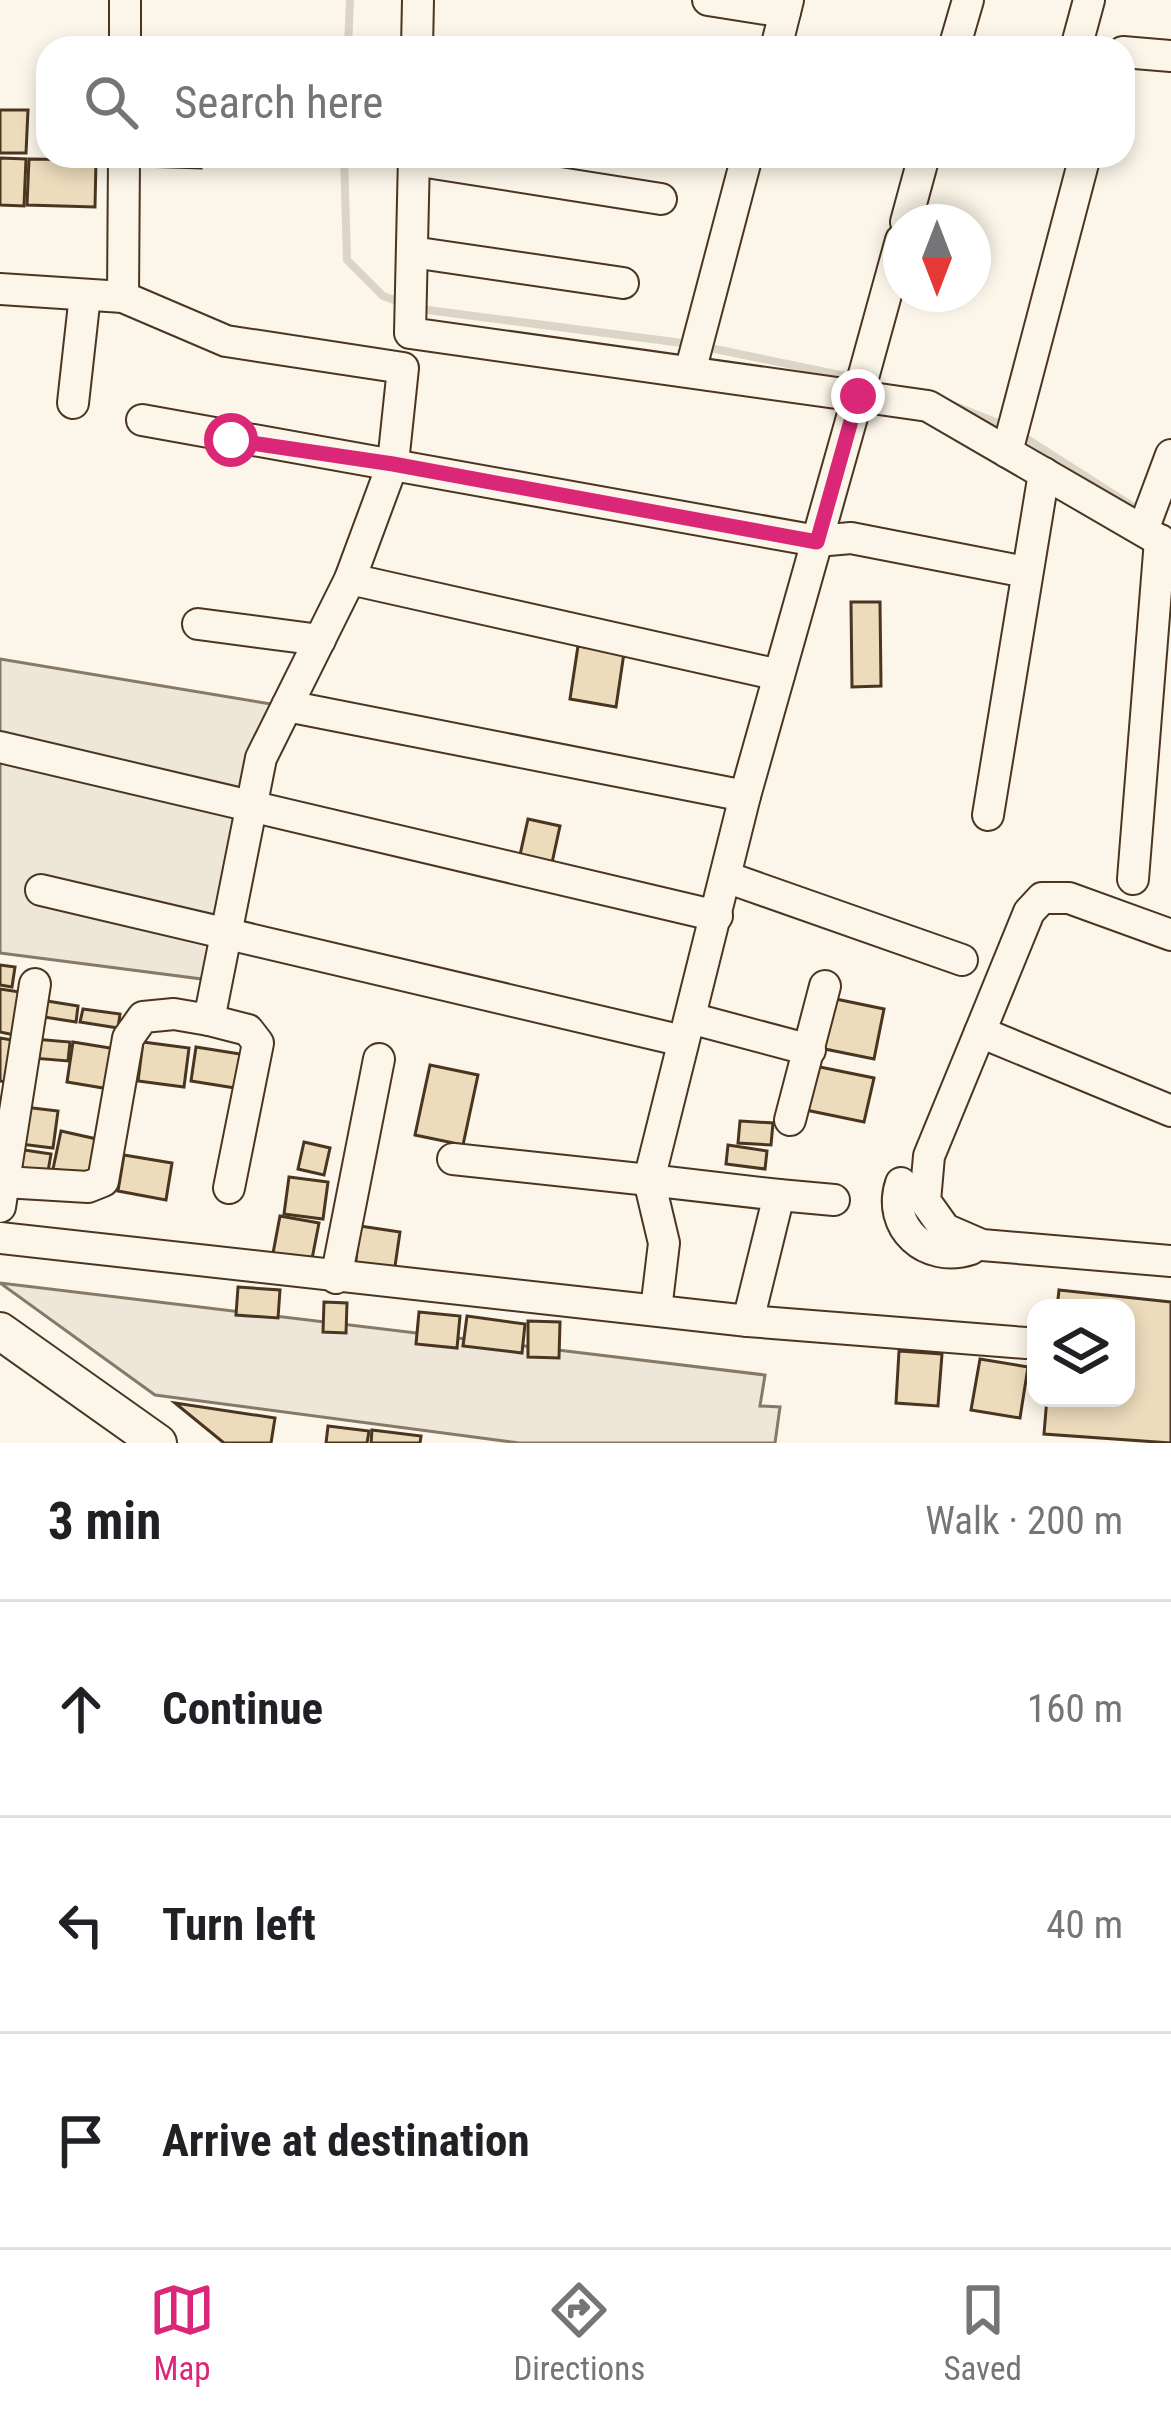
<!DOCTYPE html>
<meta charset="utf-8">
<style>
:root{--surface:#fff;--page:#f6f6f6;--text:#202124;--muted:#757577;--line:#e0e0e0;--accent:#db2777}
body{margin:0;font-family:"Roboto Condensed",sans-serif;background:var(--page);color:var(--text)}
.controls{position:absolute;right:36px;bottom:36px;display:grid;overflow:hidden;border-radius:24px;box-shadow:0 6px 18px #0003}
.controls button{width:108px;height:108px;display:grid;place-items:center;padding:0;border:0;border-bottom:3px solid var(--line);background:var(--surface);color:var(--text);font:60px sans-serif}
.compass{position:absolute;left:883px;top:204px;width:108px;height:108px;border-radius:50%;background:var(--surface);box-shadow:0 6px 18px #0003;rotate:180deg}
.stop{position:absolute;width:36px;height:36px;margin:-27px;border:9px solid #db2777;border-radius:50%;background:#fff}
.stop.end{background:#db2777;border-color:#fff;box-shadow:0 3px 12px #0008}
.list{margin:0;padding:0;list-style:none}
h2{display:flex;justify-content:space-between;align-items:center;height:156px;margin:0;padding:0 48px;font-size:51px}
h2 small{font-size:39px;font-weight:400;color:var(--muted)}
.list li{display:grid;grid-template-columns:78px 1fr auto;gap:36px;align-items:center;box-sizing:border-box;height:216px;padding:0 48px;border-top:3px solid var(--line)}
.list b{display:block;font-size:45px;white-space:nowrap}
.list em{font-size:39px;font-style:normal;color:var(--muted)}
.icon{flex:none;width:66px;height:66px;fill:none;stroke:currentColor;stroke-width:2;stroke-linecap:round;stroke-linejoin:round}
.map{position:relative;flex:none;width:1171px;height:1443px;overflow:hidden}
.search{position:absolute;background:var(--surface);box-shadow:0 6px 18px #0003;left:36px;right:36px;top:36px;height:132px;display:flex;align-items:center;gap:30px;box-sizing:border-box;padding:0 42px;border-radius:36px;color:var(--muted);font-size:45px}
.sheet{height:804px;background:var(--surface)}
nav{display:flex;justify-content:space-around;align-items:center;box-sizing:border-box;height:168px;border-top:3px solid var(--line);background:var(--surface);font-size:33px;color:var(--muted)}
nav a{display:grid;justify-items:center;gap:6px}
nav .on{color:var(--accent)}
.map>svg:first-child{display:block}
</style>
<div class="map">
<svg width="1171" height="1443" viewBox="0 0 1171 1443">
<rect width="100%" height="100%" fill="#fbf6e9"/>
<g fill="#ede6d9" stroke="#887966" stroke-width="3">
<path d="M0,659L277,705L202,979L0,953Z"/>
<path d="M0,1283L765,1375L760,1406L780,1407L775,1443H519L155,1395Z"/>
</g>
<g fill="none" stroke-linecap="round" stroke-linejoin="round">
<g stroke="#dcd4c6" stroke-width="8">
<path d="M348,48L350,0"/>
<path d="M344,156L347,260L383,296L400,302"/>
<path d="M420,309L690,344"/>
<path d="M705,347L855,378"/>
<path d="M950,404L1008,427"/>
<path d="M1021,435L1140,511"/>
</g>
</g>
<g fill="#ecdcbc" stroke="#4a3520" stroke-width="3">
<path d="M153,41L212,43V48H153Z"/>
<path d="M0,110H28L26,153H0Z"/>
<path d="M142,156H201V168L142,166Z"/>
<path d="M0,158L26,159L24,206L0,205Z"/>
<path d="M29,159L96,160L95,207L27,205Z"/>
<path d="M851,602H880L881,686L852,687Z"/>
<path d="M578,646L624,653L616,707L570,699Z"/>
<path d="M528,819L560,826L550,872L518,864Z"/>
<path d="M0,965L15,967L12,987L0,985Z"/>
<path d="M0,989L26,993L19,1036L0,1032Z"/>
<path d="M831,998L884,1009L874,1059L820,1048Z"/>
<path d="M41,1000L78,1006L76,1022L38,1016Z"/>
<path d="M83,1009L120,1014L118,1028L80,1022Z"/>
<path d="M0,1038L12,1040L5,1082L0,1081Z"/>
<path d="M34,1039L70,1042L68,1061L32,1058Z"/>
<path d="M73,1042L116,1049L109,1089L67,1082Z"/>
<path d="M143,1042L189,1048L184,1087L138,1081Z"/>
<path d="M196,1047L240,1054L235,1088L191,1081Z"/>
<path d="M430,1065L478,1075L463,1145L415,1135Z"/>
<path d="M810,1065L874,1078L864,1122L801,1109Z"/>
<path d="M16,1106L58,1111L53,1148L12,1143Z"/>
<path d="M740,1121L773,1123L771,1145L738,1143Z"/>
<path d="M61,1131L101,1140L93,1177L53,1169Z"/>
<path d="M304,1142L330,1148L324,1175L298,1169Z"/>
<path d="M728,1145L767,1151L765,1169L726,1164Z"/>
<path d="M11,1148L51,1154L46,1183L6,1176Z"/>
<path d="M124,1155L172,1163L166,1200L118,1191Z"/>
<path d="M289,1177L328,1182L323,1219L284,1214Z"/>
<path d="M280,1216L319,1223L310,1269L271,1264Z"/>
<path d="M360,1226L400,1232L394,1273L355,1268Z"/>
<path d="M238,1287L280,1290L278,1318L236,1315Z"/>
<path d="M1059,1290L1171,1302V1443L1044,1434L1047,1398H1126V1308H1057Z"/>
<path d="M324,1302L347,1303L346,1333L323,1332Z"/>
<path d="M419,1312L460,1316L457,1348L416,1344Z"/>
<path d="M467,1316L525,1324L522,1353L463,1346Z"/>
<path d="M528,1321L560,1322L559,1358L528,1357Z"/>
<path d="M899,1351L942,1354L938,1406L896,1403Z"/>
<path d="M980,1359L1028,1367L1020,1418L971,1410Z"/>
<path d="M175,1403L275,1418L271,1443H224Z"/>
<path d="M328,1426L369,1431L367,1443H326Z"/>
<path d="M372,1430L421,1436L420,1443H371Z"/>
</g>
<g fill="none" stroke-linecap="round" stroke-linejoin="round">
<g stroke="#4a3520" stroke-width="34">
<g id="minor">
<path d="M708,0L785,12"/>
<path d="M125,48V0"/>
<path d="M417,48L418,0"/>
<path d="M776,48L788,0"/>
<path d="M954,48L968,0"/>
<path d="M1076,48L1089,0"/>
<path d="M1123,52L1171,56"/>
<path d="M414,156L410,333L858,396L901,240"/>
<path d="M414,160L661,199"/>
<path d="M906,222L924,156"/>
<path d="M412,252L623,283"/>
<path d="M0,289L123,297L226,341L403,368L393,463L350,579L261,758L209,1020L174,1014L143,1017L128,1038L103,1181L88,1187L4,1182"/>
<path d="M123,297L124,156"/>
<path d="M690,372L747,156"/>
<path d="M73,403L85,295"/>
<path d="M142,420L817,541L851,538L1026,572"/>
<path d="M1007,452L1085,156"/>
<path d="M1143,530L1171,455"/>
<path d="M350,579L779,675"/>
<path d="M198,624L320,640"/>
<path d="M287,706L745,796"/>
<path d="M0,747L717,916"/>
<path d="M988,815L1044,473"/>
<path d="M726,877L962,960"/>
<path d="M1133,879L1160,540"/>
<path d="M41,890L683,1041"/>
<path d="M1171,935L1069,898H1042L1029,912L980,1032L1171,1111"/>
<path d="M690,1018L810,1050"/>
<path d="M209,1020L248,1030L258,1043L229,1188"/>
<path d="M980,1032L929,1156L925,1201L945,1229L982,1245L1171,1261"/>
<path d="M790,1120L825,986"/>
<path d="M453,1159L649,1180L664,1243L656,1310"/>
<path d="M901,1183C886,1227 926,1264 971,1249"/>
<path d="M779,1195L834,1200"/>
<path d="M0,1207L35,984"/>
<path d="M0,1238L748,1321L779,1195L649,1180L745,796L858,396L928,406L1171,547"/>
<path d="M336,1278L379,1059"/>
<path d="M748,1321L1026,1343"/>
</g>
</g>
<g stroke="#4a3520" stroke-width="40">
<path id="major" d="M0,1331L158,1443"/>
</g>
<use href="#minor" stroke="#fbf6e9" stroke-width="30"/>
<use href="#major" stroke="#fbf6e9" stroke-width="36"/>
</g>
<g fill="none" stroke-linecap="round" stroke-linejoin="round">
<path stroke="#db2777" stroke-width="15" d="M231,440L393,464L817,542L858,396"/>
</g>
</svg>
<div class="controls">
<button><svg class="icon" aria-label="layers" viewBox="0 0 24 24"><path d="M12 4l9 5-9 5-9-5zM3 14l9 5 9-5"/></svg></button>
</div>
<svg class="compass" viewBox="-18 -18 36 36"><path d="M0-13l5 13h-10z" fill="#e53935"/><path d="M0 13l5-13h-10z" fill="#757577"/></svg>
<div class="stop" style="left:231px;top:440px"></div>
<div class="stop end" style="left:858px;top:396px"></div>
<div class="search"><svg class="icon" aria-label="search" viewBox="0 0 24 24"><circle cx="10" cy="10" r="6"/><path d="M15 15l6 6"/></svg>Search here</div>
</div>
<section class="sheet">
<h2>3 min<small>Walk · 200 m</small></h2>
<ul class="list">
<li><svg class="icon" aria-label="ahead" viewBox="0 0 24 24"><path d="M12 20V5M6 11l6-6 6 6"/></svg><div><b>Continue</b></div><em>160 m</em></li>
<li><svg class="icon" aria-label="left" viewBox="0 0 24 24"><path d="M17 20v-9H6M10 6l-5 5 5 5"/></svg><div><b>Turn left</b></div><em>40 m</em></li>
<li><svg class="icon" aria-label="arrive" viewBox="0 0 24 24"><path d="M6 21V4h12l-3 4 3 4H6"/></svg><div><b>Arrive at destination</b></div></li>
</ul>
</section>
<nav>
<a class="on"><svg class="icon" aria-label="map" viewBox="0 0 24 24"><path d="M3 6l6-2 6 2 6-2v14l-6 2-6-2-6 2zM9 4v14M15 6v14"/></svg>Map</a>
<a><svg class="icon" aria-label="directions" viewBox="0 0 24 24"><path d="M12 3l9 9-9 9-9-9zM9 14v-3h6M13 9l2 2-2 2"/></svg>Directions</a>
<a><svg class="icon" aria-label="saved" viewBox="0 0 24 24"><path d="M7 4h10v16l-5-4-5 4z"/></svg>Saved</a>
</nav>
